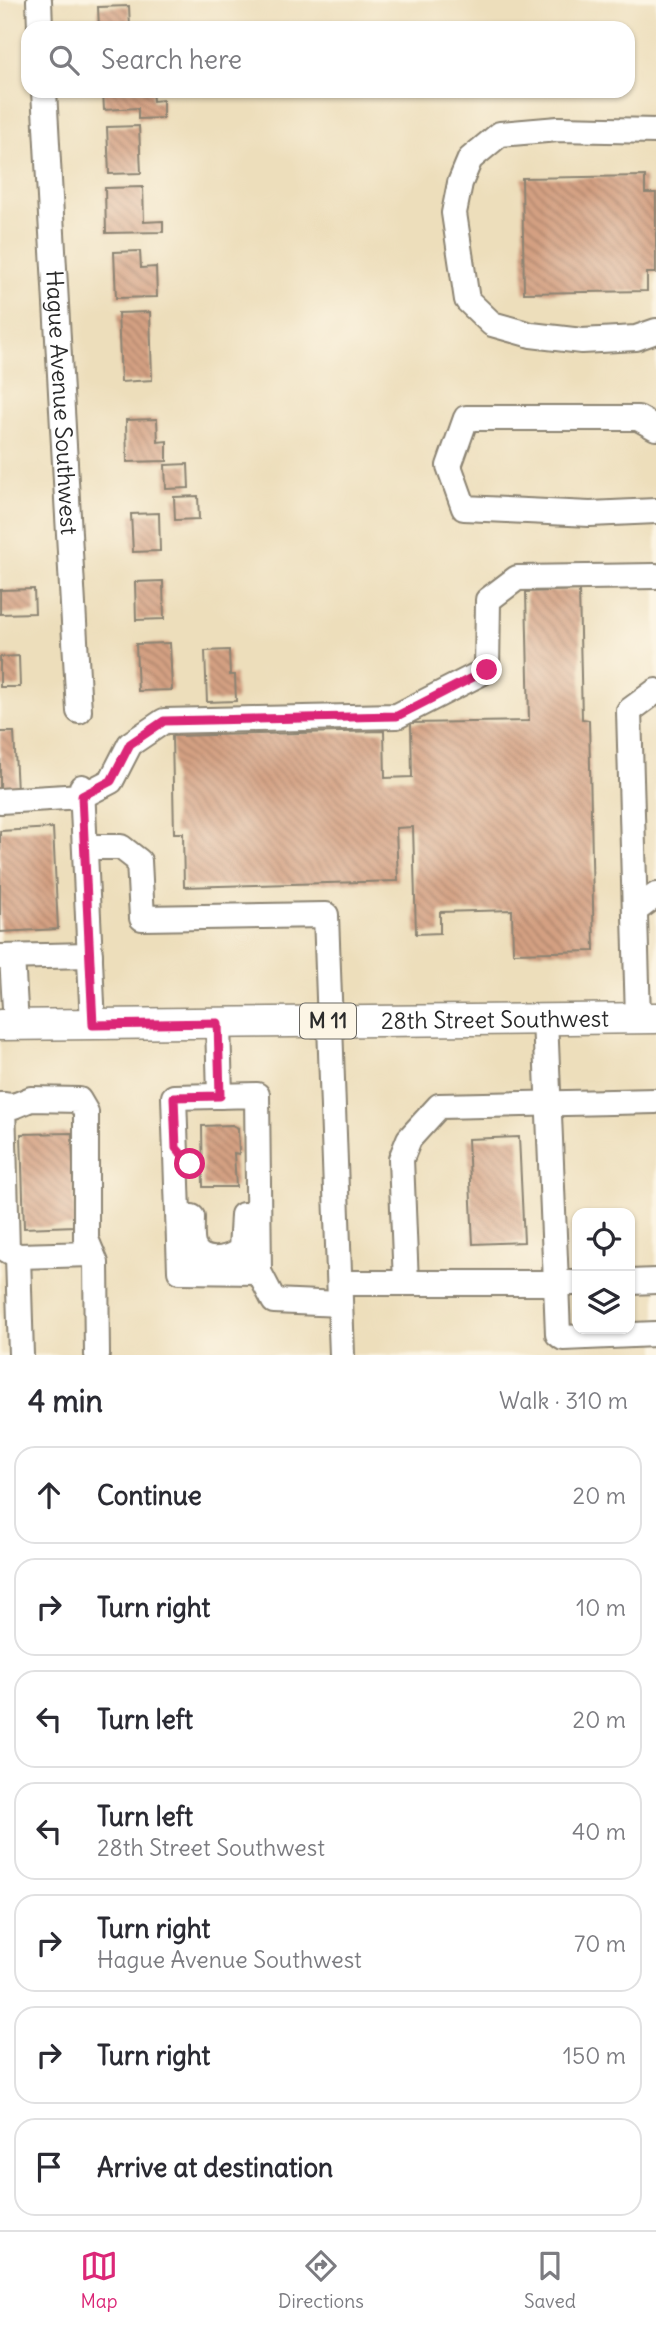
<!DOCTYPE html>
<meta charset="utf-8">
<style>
:root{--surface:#fff;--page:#f7f7f7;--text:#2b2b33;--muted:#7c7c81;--line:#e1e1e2;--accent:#db2777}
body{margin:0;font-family:Delius,sans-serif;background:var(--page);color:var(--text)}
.controls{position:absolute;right:21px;bottom:21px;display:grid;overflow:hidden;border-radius:14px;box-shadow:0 2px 5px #0004}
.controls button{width:63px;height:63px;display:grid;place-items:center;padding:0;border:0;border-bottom:2px solid var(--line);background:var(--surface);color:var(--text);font:35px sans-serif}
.stop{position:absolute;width:21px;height:21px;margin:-16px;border:5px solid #db2777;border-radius:50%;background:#fff}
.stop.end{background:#db2777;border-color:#fff;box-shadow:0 2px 7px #0008}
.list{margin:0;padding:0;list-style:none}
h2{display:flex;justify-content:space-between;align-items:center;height:91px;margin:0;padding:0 28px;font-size:30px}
h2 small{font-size:23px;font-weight:400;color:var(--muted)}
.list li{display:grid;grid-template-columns:46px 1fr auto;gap:21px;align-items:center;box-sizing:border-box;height:98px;margin:0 14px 14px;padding:0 14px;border:2px solid var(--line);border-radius:21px}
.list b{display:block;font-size:26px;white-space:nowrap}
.list p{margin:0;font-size:23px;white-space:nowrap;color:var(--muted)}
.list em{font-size:23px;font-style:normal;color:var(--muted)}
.icon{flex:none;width:38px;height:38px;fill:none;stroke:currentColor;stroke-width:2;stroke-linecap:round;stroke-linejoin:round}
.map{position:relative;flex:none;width:656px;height:1355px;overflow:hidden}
.search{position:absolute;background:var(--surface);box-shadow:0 2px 5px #0004;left:21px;right:21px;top:21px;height:77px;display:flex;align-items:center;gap:18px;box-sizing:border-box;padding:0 24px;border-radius:21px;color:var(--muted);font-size:26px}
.sheet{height:875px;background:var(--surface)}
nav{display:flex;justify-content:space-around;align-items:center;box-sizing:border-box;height:98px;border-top:2px solid var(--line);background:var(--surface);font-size:19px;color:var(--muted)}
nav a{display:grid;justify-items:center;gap:4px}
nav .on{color:var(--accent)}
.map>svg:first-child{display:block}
</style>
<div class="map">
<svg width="656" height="1355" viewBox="0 0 656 1355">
<defs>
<pattern id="building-back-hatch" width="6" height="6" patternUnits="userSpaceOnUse" patternTransform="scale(1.75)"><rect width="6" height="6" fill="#d4a082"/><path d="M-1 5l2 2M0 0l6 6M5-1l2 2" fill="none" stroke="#ac836b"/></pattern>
</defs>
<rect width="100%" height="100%" fill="#fcf5e5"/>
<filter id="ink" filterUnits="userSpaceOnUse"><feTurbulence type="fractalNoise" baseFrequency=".0143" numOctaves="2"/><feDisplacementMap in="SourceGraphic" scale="14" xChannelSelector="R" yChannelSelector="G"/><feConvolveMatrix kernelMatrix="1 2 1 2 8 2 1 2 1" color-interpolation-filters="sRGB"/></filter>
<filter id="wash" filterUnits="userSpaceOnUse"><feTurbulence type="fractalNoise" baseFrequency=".00686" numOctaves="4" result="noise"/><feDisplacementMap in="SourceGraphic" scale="28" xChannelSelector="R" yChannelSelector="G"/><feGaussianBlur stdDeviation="1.57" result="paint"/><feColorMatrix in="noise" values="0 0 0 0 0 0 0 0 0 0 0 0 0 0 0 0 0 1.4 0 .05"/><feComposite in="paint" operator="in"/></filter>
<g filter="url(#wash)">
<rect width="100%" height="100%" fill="#eddebb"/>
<g id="blocks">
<g fill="url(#building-back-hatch)">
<path d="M129,6L130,28H99L98,7Z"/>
<path d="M103,91H152L153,101L163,100V118L138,119V108L104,110Z"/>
<path d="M139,126L141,173L109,174L107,127Z"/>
<path d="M645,176V193H656V273H647V291L524,293L522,178Z"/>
<path d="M143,187L144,222L163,221V232L106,233L105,188Z"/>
<path d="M140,251L141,268L156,267L157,297L116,298L114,252Z"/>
<path d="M150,312L152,380L121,382L118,313Z"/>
<path d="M157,419L158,442L167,441V461L127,462L126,420Z"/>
<path d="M188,464L189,488L166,489L165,465Z"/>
<path d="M198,496L199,519L175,520L174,497Z"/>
<path d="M159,513L160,551L133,552L131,514Z"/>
<path d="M163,581L164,619L136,620L135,582Z"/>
<path d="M34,589L35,613L0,614V590Z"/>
<path d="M579,590L582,719L589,720L594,951L513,953L512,910L440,912V933L416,934L413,827L396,828L398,881L184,887L183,833H174L172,736L384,731L385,778L412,777L411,723L529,721L526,592Z"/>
<path d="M170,643L172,690L138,691L136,644Z"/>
<path d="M229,650L230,675H235L236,701L207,702L205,651Z"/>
<path d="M19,656L20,687H0V657Z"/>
<path d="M0,732H14L17,791L0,792Z"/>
<path d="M53,828L58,929L0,932V831Z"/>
<path d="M232,1125L238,1128L239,1154L234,1153L236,1187H203L202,1126Z"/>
<path d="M72,1133L75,1226L24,1228L21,1134Z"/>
<path d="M519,1137L524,1242L473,1244L468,1139Z"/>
</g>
</g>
</g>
<g filter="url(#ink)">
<use href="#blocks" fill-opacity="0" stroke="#8c8473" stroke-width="2"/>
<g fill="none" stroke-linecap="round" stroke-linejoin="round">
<g stroke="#8c8473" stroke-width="28">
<g id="minor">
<path d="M39,0L40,28"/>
<path id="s1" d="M44,91L79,711"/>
<path d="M656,131L558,129L500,134L470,159L460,183L454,213L467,300L492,324L531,335L582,341L636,338L656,331"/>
<path d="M656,428L638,418H466L449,466L464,508L590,514L656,511"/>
<path d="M82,787L93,1025"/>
<path d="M0,801L82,796L111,781L130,744L164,721L397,716L487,670L488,600L517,578L656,576"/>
<path d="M85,847H121L139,861L142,918L326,915L342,1355"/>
<path d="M636,910L656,895"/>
<path d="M0,957L90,955"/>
<path d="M12,957L16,1025"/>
<path d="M638,1018L629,711L656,691"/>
<path d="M218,1023L220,1096"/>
<path d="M0,1105L14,1106L31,1099L79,1100L86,1112V1239L96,1263L97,1355"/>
<path d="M3,1105L7,1250L18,1256L21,1355"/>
<path d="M192,1217C192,1225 191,1237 193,1245C200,1266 228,1260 241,1250L243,1215"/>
<path d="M18,1256L92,1254"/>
<path d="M259,1272L180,1271L174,1097L257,1095L259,1272L274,1301L340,1304"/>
<path d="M630,1282L656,1281"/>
<path d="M340,1283H556L545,1019"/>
<path d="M406,1283L401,1159L409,1139L439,1106L656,1101"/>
<path d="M577,1283H556L558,1334L563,1338L656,1334"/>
</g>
</g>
<g stroke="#8c8473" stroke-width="33">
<g id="major">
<path id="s2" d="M0,1025L656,1018"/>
</g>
</g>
<use href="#minor" stroke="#fff" stroke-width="24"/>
<use href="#major" stroke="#fff" stroke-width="30"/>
</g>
</g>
<g fill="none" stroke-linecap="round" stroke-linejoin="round" filter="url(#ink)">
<path stroke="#db2777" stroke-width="9" d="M190,1164L176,1148L174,1097L220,1096L218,1023L93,1025L82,796L111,781L130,744L164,721L397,716L487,670"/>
</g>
<g text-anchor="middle" stroke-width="6" stroke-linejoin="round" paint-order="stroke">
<rect fill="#fcf5e5" stroke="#6a6863" stroke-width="2" x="300" y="1003.5" width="56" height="35" rx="5"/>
<g font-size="21" font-weight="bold" fill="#2b2b2b">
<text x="328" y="1028">M 11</text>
</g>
<g font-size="23" fill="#2b2b2b" stroke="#fcf5e5">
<text dy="8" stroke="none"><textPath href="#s1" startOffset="312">Hague Avenue Southwest</textPath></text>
<text dy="8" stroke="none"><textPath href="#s2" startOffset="495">28th Street Southwest</textPath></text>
</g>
</g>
</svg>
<div class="controls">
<button><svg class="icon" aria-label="locate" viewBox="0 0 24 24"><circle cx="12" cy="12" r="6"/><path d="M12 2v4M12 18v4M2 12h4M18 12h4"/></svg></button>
<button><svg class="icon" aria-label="layers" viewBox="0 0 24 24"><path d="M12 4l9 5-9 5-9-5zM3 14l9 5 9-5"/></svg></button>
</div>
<div class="stop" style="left:190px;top:1164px"></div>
<div class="stop end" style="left:487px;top:670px"></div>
<div class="search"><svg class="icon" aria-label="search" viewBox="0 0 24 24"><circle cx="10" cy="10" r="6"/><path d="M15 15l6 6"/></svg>Search here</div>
</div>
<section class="sheet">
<h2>4 min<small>Walk · 310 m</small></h2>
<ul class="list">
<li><svg class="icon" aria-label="ahead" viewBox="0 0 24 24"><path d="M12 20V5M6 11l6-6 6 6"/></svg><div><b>Continue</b></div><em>20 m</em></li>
<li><svg class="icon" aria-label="right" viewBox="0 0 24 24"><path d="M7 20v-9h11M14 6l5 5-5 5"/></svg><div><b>Turn right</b></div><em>10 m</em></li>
<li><svg class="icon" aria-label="left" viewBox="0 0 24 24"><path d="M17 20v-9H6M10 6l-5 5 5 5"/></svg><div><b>Turn left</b></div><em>20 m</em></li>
<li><svg class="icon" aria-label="left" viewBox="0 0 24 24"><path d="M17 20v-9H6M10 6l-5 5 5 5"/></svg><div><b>Turn left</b><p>28th Street Southwest</p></div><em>40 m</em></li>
<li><svg class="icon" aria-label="right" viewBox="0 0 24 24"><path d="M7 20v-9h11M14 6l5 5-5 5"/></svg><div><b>Turn right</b><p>Hague Avenue Southwest</p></div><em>70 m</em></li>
<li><svg class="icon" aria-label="right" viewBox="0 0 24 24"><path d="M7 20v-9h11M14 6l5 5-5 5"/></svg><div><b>Turn right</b></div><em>150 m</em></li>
<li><svg class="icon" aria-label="arrive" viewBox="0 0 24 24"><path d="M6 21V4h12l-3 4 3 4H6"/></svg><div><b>Arrive at destination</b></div></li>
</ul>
</section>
<nav>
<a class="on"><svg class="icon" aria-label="map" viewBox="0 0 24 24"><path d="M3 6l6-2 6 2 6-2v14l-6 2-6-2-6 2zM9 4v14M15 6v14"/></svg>Map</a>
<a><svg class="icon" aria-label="directions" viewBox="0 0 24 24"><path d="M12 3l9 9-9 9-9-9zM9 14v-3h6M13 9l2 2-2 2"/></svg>Directions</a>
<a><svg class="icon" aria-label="saved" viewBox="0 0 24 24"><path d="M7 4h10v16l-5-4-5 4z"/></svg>Saved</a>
</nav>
